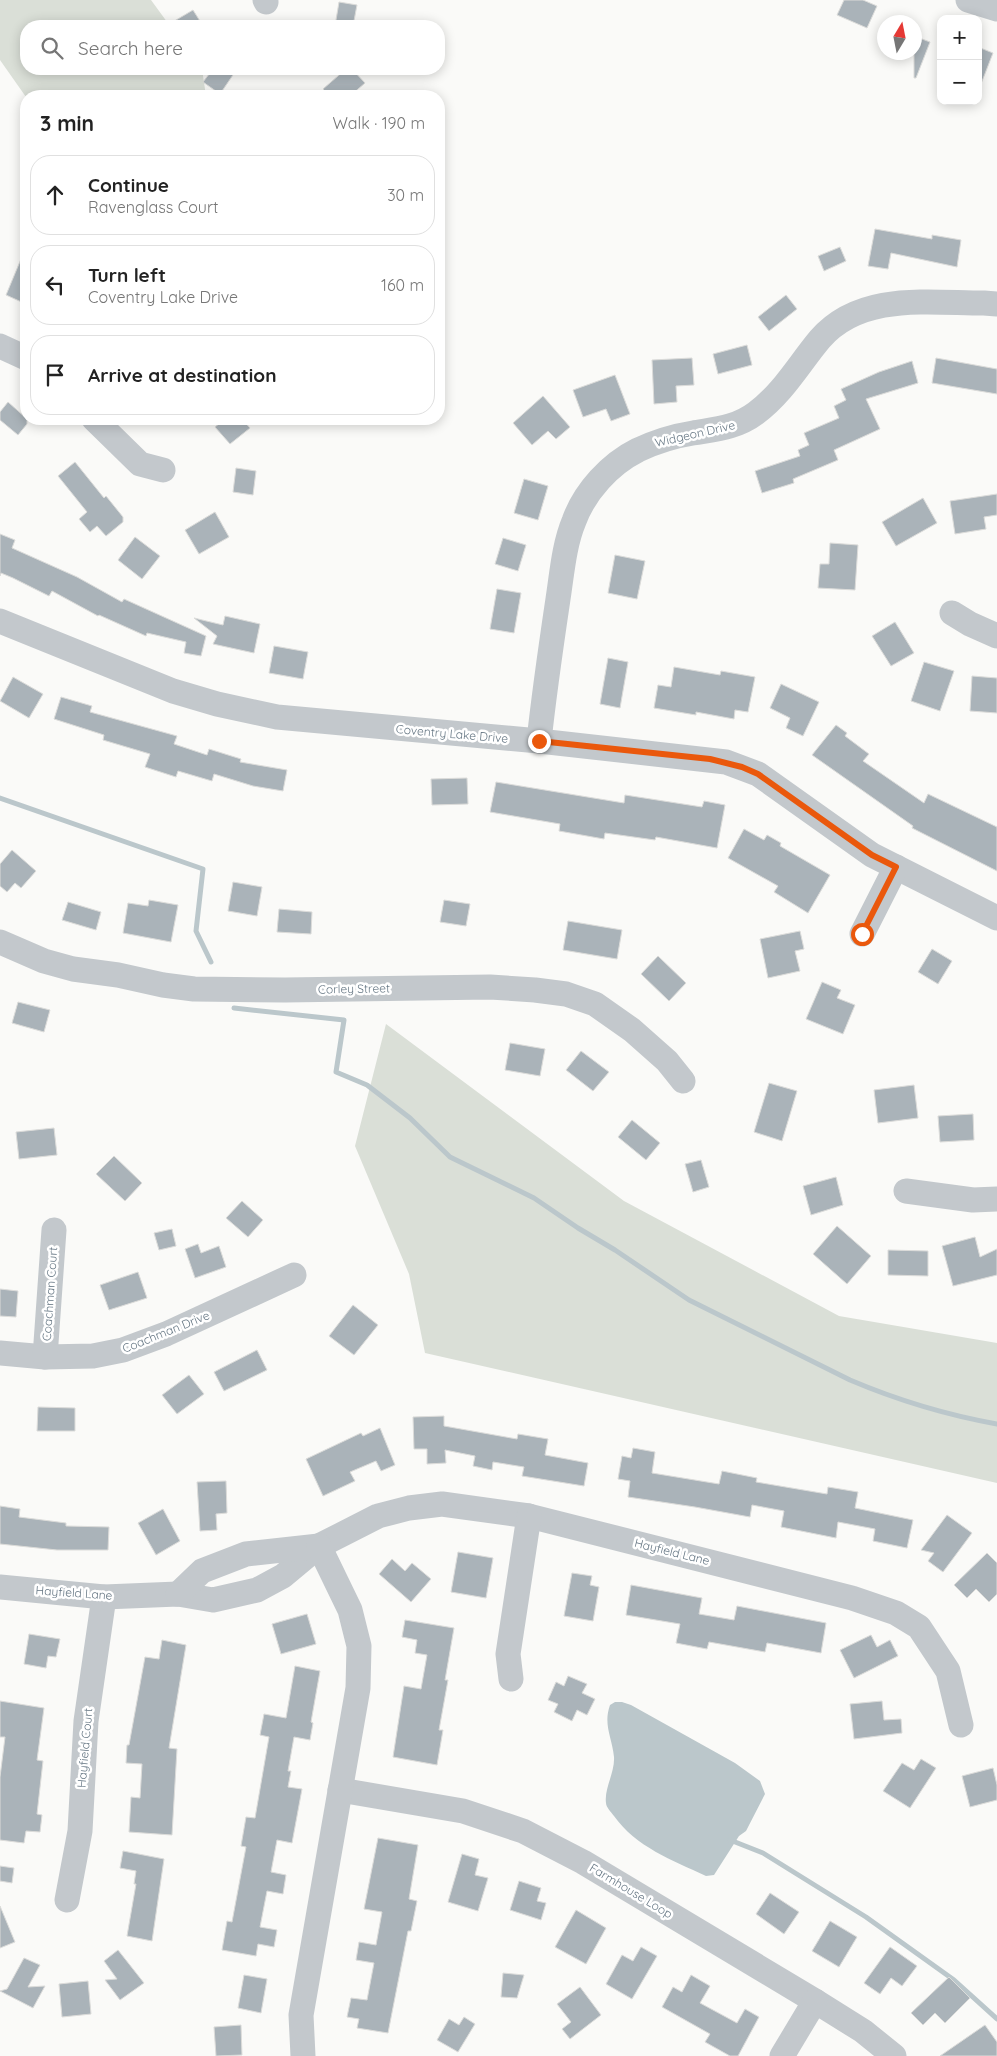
<!DOCTYPE html>
<meta charset="utf-8">
<style>
:root{--surface:#fff;--page:#f6f6f6;--text:#222;--muted:#767676;--line:#e0e0e0}
body{margin:0;font-family:Quicksand,sans-serif;background:var(--page);color:var(--text)}
.controls{position:absolute;right:15px;top:15px;display:grid;overflow:hidden;border-radius:10px;box-shadow:0 2px 12px #0003}
.controls button{width:45px;height:45px;display:grid;place-items:center;padding:0;border:0;border-bottom:1px solid var(--line);background:var(--surface);color:var(--text);font:25px sans-serif}
.compass{position:absolute;left:877px;top:15px;width:45px;height:45px;border-radius:50%;background:var(--surface);box-shadow:0 2px 12px #0003;rotate:10deg}
.stop{position:absolute;width:15px;height:15px;margin:-11px;border:4px solid #ea580c;border-radius:50%;background:#fff}
.stop.end{background:#ea580c;border-color:#fff;box-shadow:0 1px 5px #0008}
.list{margin:0;padding:0;list-style:none}
h2{display:flex;justify-content:space-between;align-items:center;height:65px;margin:0;padding:0 20px;font-size:21px}
h2 small{font-size:16px;font-weight:400;color:var(--muted)}
.list li{display:grid;grid-template-columns:32px 1fr auto;gap:15px;align-items:center;box-sizing:border-box;height:80px;margin:0 10px 10px;padding:0 10px;border:1px solid var(--line);border-radius:20px}
.list b{display:block;font-size:19px;white-space:nowrap}
.list p{margin:0;font-size:16px;white-space:nowrap;color:var(--muted)}
.list em{font-size:16px;font-style:normal;color:var(--muted)}
.icon{flex:none;width:28px;height:28px;fill:none;stroke:currentColor;stroke-width:2;stroke-linecap:round;stroke-linejoin:round}
.map{position:relative;flex:none;width:997px;height:2056px;overflow:hidden}
.search{position:absolute;background:var(--surface);box-shadow:0 2px 12px #0003;left:20px;top:20px;width:425px;height:55px;display:flex;align-items:center;gap:12px;box-sizing:border-box;padding:0 18px;border-radius:20px;color:var(--muted);font-size:19px}
.panel{position:absolute;background:var(--surface);box-shadow:0 2px 12px #0003;left:20px;top:90px;width:425px;height:335px;border-radius:20px}
.map>svg:first-child{display:block}
</style>
<div class="map">
<svg width="997" height="2056" viewBox="0 0 997 2056">
<rect width="100%" height="100%" fill="#fafaf8"/>
<g fill="#dadfd7">
<path d="M0,0H151L170,26H26V69H202L206,96L26,97L0,60Z"/>
<path d="M386,1024L624,1201L839,1316L997,1343V1483L425,1353L409,1274L355,1146Z"/>
</g>
<path fill="#bbc7cb" d="M615,1702H622L631,1705L735,1763L760,1781L765,1794L746,1831L739,1836L714,1875L706,1876C672,1860 636,1847 614,1816C611,1812 606,1807 606,1803C604,1788 615,1773 614,1757C612,1737 603,1725 610,1705Z"/>
<g fill="none" stroke-linecap="round" stroke-linejoin="round">
<g stroke="#bbc7cb" stroke-width="5">
<path d="M0,798L203,869L196,931L211,962"/>
<path d="M234,1008L344,1020L336,1072L367,1085L410,1118L450,1157L534,1198L578,1228L615,1250L689,1300L850,1380C897,1400 947,1415 997,1424"/>
<path d="M730,1840L763,1853L866,1917L954,1980L997,2019"/>
</g>
</g>
<g fill="#aab3b9" stroke="#dcdcda">
<path d="M844,0H863L877,6L867,28L837,15Z"/>
<path d="M339,2L357,5L353,26H335Z"/>
<path d="M193,10L203,26H166Z"/>
<path d="M914,36L930,42L916,78H914Z"/>
<path d="M978,47L993,53L979,89H978Z"/>
<path d="M213,69H237L220,94L203,82Z"/>
<path d="M346,69H352L365,83L350,96H330L323,89Z"/>
<path d="M875,229L932,239V235L961,240L957,267L891,253L888,269L868,266Z"/>
<path d="M26,247V304L6,295Z"/>
<path d="M840,247L846,261L824,271L818,256Z"/>
<path d="M786,295L797,309L769,331L758,317Z"/>
<path d="M747,345L752,365L718,374L713,354Z"/>
<path d="M692,358L694,385L676,386L677,402L654,404L652,360Z"/>
<path d="M936,358L997,369V394L932,383Z"/>
<path d="M912,361L918,383L866,399L880,429L834,450L838,460L793,479L794,483L762,493L755,471L800,456L798,450L809,445L804,433L839,418L834,406L846,400L841,389L879,372Z"/>
<path d="M615,375L630,414L611,421L606,409L583,417L573,390Z"/>
<path d="M543,396L570,427L556,439L548,431L532,445L513,423Z"/>
<path d="M8,402L27,419V424L18,435L0,420V412Z"/>
<path d="M225,419H242L250,428L230,444L215,427Z"/>
<path d="M75,462L104,498L106,496L123,517V522L106,536L97,526L90,532L79,519L87,512L58,476Z"/>
<path d="M236,468L256,471L253,495L233,492Z"/>
<path d="M524,479L548,486L538,520L514,513Z"/>
<path d="M997,494V515L984,517L986,529L955,534L950,501Z"/>
<path d="M923,498L937,523L896,546L882,522Z"/>
<path d="M215,512L229,537L199,554L185,530Z"/>
<path d="M0,534L15,540L12,548L77,577L122,602L124,599L206,636L201,656L184,653L186,642L147,633L146,636L99,615L98,616L52,591L49,596L13,578L1,573L0,576Z"/>
<path d="M135,537L160,556L142,579L118,560Z"/>
<path d="M503,538L526,545L518,571L495,564Z"/>
<path d="M830,543L858,545L855,590L818,588L820,564H829Z"/>
<path d="M615,555L645,561L637,599L608,593Z"/>
<path d="M497,589L521,593L514,633L490,629Z"/>
<path d="M225,616L260,624L254,653L213,644L217,636L194,618L223,625Z"/>
<path d="M895,622L914,653L891,666L872,636Z"/>
<path d="M274,646L308,652L303,679L269,673Z"/>
<path d="M608,658L628,662L620,708L600,704Z"/>
<path d="M924,662L954,671L940,711L911,701Z"/>
<path d="M674,667L720,675L721,671L755,677L748,712L735,710L734,719L696,712V715L654,708L658,685L671,687Z"/>
<path d="M972,676L997,678V713L970,711Z"/>
<path d="M13,677L43,694L29,718L0,701Z"/>
<path d="M781,684L819,702L803,736L786,728L790,718L770,708Z"/>
<path d="M61,697L92,706L90,712L177,736L174,744L207,755L209,749L241,759L240,762L287,770L283,791L253,786L214,774L212,781L178,771L176,777L145,767L150,754L103,740L104,735L54,719Z"/>
<path d="M836,725L847,733L845,736L869,754L863,761L924,803L928,794L997,827V871L912,828L913,826L812,755Z"/>
<path d="M467,778L468,804L432,805L431,779Z"/>
<path d="M496,782L624,803L625,795L702,807L704,801L725,805L717,848L656,837L655,840L605,833L604,839L559,831L560,824L490,812Z"/>
<path d="M744,829L764,840L767,835L781,843L780,846L830,875L808,913L774,892L778,886L728,858Z"/>
<path d="M12,850L36,871L21,888L15,883L7,892L0,886V864Z"/>
<path d="M233,882L262,887L257,916L228,911Z"/>
<path d="M149,900L178,905L171,942L123,933L128,903L148,906Z"/>
<path d="M444,900L470,904L466,926L440,922Z"/>
<path d="M68,902L101,912L96,930L62,920Z"/>
<path d="M279,909L312,912L311,934L277,932Z"/>
<path d="M568,921L622,930L617,959L563,950Z"/>
<path d="M800,931L804,949L795,951L800,971L768,978L760,939Z"/>
<path d="M932,949L952,961L938,984L918,972Z"/>
<path d="M658,956L686,983L669,1001L641,974Z"/>
<path d="M822,982L841,990L837,998L855,1005L843,1034L806,1019Z"/>
<path d="M18,1002L50,1010L44,1032L12,1023Z"/>
<path d="M510,1043L545,1049L540,1076L505,1070Z"/>
<path d="M581,1051L609,1072L593,1091L566,1070Z"/>
<path d="M769,1083L797,1091L782,1141L754,1132Z"/>
<path d="M914,1085L918,1118L878,1123L874,1090Z"/>
<path d="M973,1114L974,1140L940,1142L938,1116Z"/>
<path d="M632,1120L660,1143L646,1160L618,1137Z"/>
<path d="M54,1128L57,1155L19,1159L16,1132Z"/>
<path d="M114,1156L142,1183L125,1201L96,1174Z"/>
<path d="M701,1160L709,1187L693,1192L685,1164Z"/>
<path d="M836,1177L843,1205L811,1215L803,1186Z"/>
<path d="M242,1201L263,1220L248,1237L226,1218Z"/>
<path d="M837,1226L871,1256L847,1284L813,1254Z"/>
<path d="M172,1229L176,1246L159,1250L154,1233Z"/>
<path d="M975,1237L980,1257L997,1249V1275L953,1286L942,1246Z"/>
<path d="M198,1244L201,1253L219,1246L226,1267L195,1278L185,1249Z"/>
<path d="M888,1250L928,1251V1276L888,1275Z"/>
<path d="M138,1272L147,1298L109,1310L100,1285Z"/>
<path d="M0,1289L18,1291L16,1317L0,1316Z"/>
<path d="M353,1305L378,1325L354,1355L329,1336Z"/>
<path d="M257,1350L267,1370L224,1391L214,1372Z"/>
<path d="M189,1375L204,1394L177,1414L162,1395Z"/>
<path d="M38,1407L75,1408V1431H37Z"/>
<path d="M444,1416V1426L517,1439L518,1434L548,1439L545,1455L588,1463L584,1486L522,1476L524,1467L493,1462L492,1470L473,1466L475,1456L445,1450L446,1463L427,1464V1449H414L413,1417Z"/>
<path d="M380,1428L395,1465L381,1471L376,1461L350,1472L355,1481L323,1496L306,1459L361,1433L363,1436Z"/>
<path d="M633,1448L655,1452L652,1473L719,1484L722,1471L757,1478L756,1482L827,1494L828,1487L858,1492L855,1508L913,1520L907,1548L873,1541L875,1529L838,1522L836,1538L781,1527L784,1511L752,1505L750,1517L695,1507L628,1497L630,1481L618,1479L622,1456L631,1458Z"/>
<path d="M226,1481L227,1513L216,1514L217,1530L200,1531L197,1482Z"/>
<path d="M0,1506L20,1509L19,1517L66,1523V1526L109,1527L108,1550H57L0,1544Z"/>
<path d="M163,1509L180,1541L156,1555L138,1523Z"/>
<path d="M947,1515L972,1533L943,1572L928,1561L934,1553L921,1550Z"/>
<path d="M458,1552L493,1558L486,1598L451,1592Z"/>
<path d="M987,1553L997,1563V1594L989,1602L976,1589L967,1598L954,1585Z"/>
<path d="M392,1559L405,1571L412,1563L431,1579L411,1602L379,1574Z"/>
<path d="M572,1573L592,1576L590,1585L599,1587L593,1621L564,1616Z"/>
<path d="M631,1585L702,1598L699,1614L734,1620L737,1606L826,1623L821,1653L767,1643L765,1652L709,1642L707,1649L676,1643L680,1624L626,1615Z"/>
<path d="M307,1614L316,1644L281,1654L272,1624Z"/>
<path d="M405,1620L454,1628L445,1680H448L439,1730H443L437,1765L393,1757L404,1686L421,1689L427,1655L415,1653L417,1640L402,1637Z"/>
<path d="M29,1634L60,1639L56,1657L48,1656L46,1668L24,1664Z"/>
<path d="M871,1635L877,1647L890,1640L898,1656L854,1678L840,1650Z"/>
<path d="M162,1640L186,1645L169,1748L177,1749L172,1835L129,1832L131,1797L140,1798L142,1764L126,1763L127,1745H129L145,1657L159,1659Z"/>
<path d="M295,1666L320,1671L311,1722L313,1723L310,1740L294,1737L288,1771H291L288,1787L302,1789L292,1843L277,1840L271,1872L286,1875L283,1894L267,1891L260,1927L277,1930L274,1947L258,1944L256,1956L222,1950L227,1921L232,1922L246,1847L241,1846L246,1817L255,1818L269,1737L260,1735L264,1714L286,1718Z"/>
<path d="M568,1676L587,1684L582,1693L595,1699L587,1715L577,1710L572,1721L554,1712L558,1704L548,1700L556,1682L564,1686Z"/>
<path d="M0,1701L44,1708L37,1760L43,1761L37,1814L42,1815L40,1832L26,1831L24,1843L0,1840V1777L5,1737H0Z"/>
<path d="M882,1701L884,1720L901,1719L902,1733L854,1739L850,1704Z"/>
<path d="M921,1759L936,1768L910,1808L883,1791L902,1763L914,1770Z"/>
<path d="M993,1768L997,1785V1800L970,1807L962,1776Z"/>
<path d="M378,1838L418,1845L409,1899L417,1901L411,1931H408L388,2033L357,2028L359,2019L347,2017L351,1998L367,2000L374,1963L356,1960L359,1942L376,1945L382,1912L364,1909Z"/>
<path d="M123,1851L164,1859L152,1941L127,1936L136,1884H134L136,1871L120,1868Z"/>
<path d="M462,1854L479,1859L475,1875L488,1878L478,1911L448,1902Z"/>
<path d="M0,1866L14,1868L12,1883L0,1881Z"/>
<path d="M519,1881L541,1888L537,1901L546,1903L541,1920L510,1910Z"/>
<path d="M770,1893L799,1912L784,1934L756,1914Z"/>
<path d="M0,1906L15,1942L0,1948Z"/>
<path d="M576,1910L606,1928L586,1964L555,1947Z"/>
<path d="M830,1921L857,1937L839,1967L812,1951Z"/>
<path d="M641,1947L657,1956L632,1999L606,1984L622,1955L633,1961Z"/>
<path d="M890,1947L917,1966L902,1986L891,1978L880,1994L864,1983Z"/>
<path d="M118,1950L144,1983L120,2000L105,1980L117,1979L104,1961Z"/>
<path d="M24,1958L40,1965L28,1987L45,1986L33,2008L0,1991L7,1989Z"/>
<path d="M503,1973L524,1975L517,1998L501,1997Z"/>
<path d="M244,1975L267,1979L261,2013L238,2008Z"/>
<path d="M691,1975L710,1986L700,2003L737,2023L745,2009L759,2017L738,2056H730L705,2042L710,2034L662,2007L673,1987L682,1992Z"/>
<path d="M949,1977L970,1998L945,2023L935,2013L923,2025L911,2013Z"/>
<path d="M88,1981L91,2014L62,2017L59,1984Z"/>
<path d="M580,1987L601,2015L570,2039L562,2029L571,2022L557,2004Z"/>
<path d="M464,2017L475,2024L458,2052L437,2040L449,2019L459,2025Z"/>
<path d="M241,2025L242,2055L216,2056L214,2027Z"/>
<path d="M985,2025L997,2042V2056H940Z"/>
</g>
<g fill="none" stroke-linecap="round" stroke-linejoin="round">
<g stroke="#c3c8cc" stroke-width="25">
<path d="M265,0L266,2"/>
<path d="M968,0L997,9"/>
<path d="M0,346L26,358"/>
<path d="M94,419L140,464L163,470"/>
<path d="M952,613L970,624L997,636"/>
<path d="M0,621L173,691L217,704L277,717L539,741L726,762L758,774L872,855L997,918"/>
<path d="M539,741C544,694 551,646 558,599C562,573 564,545 574,521C585,491 610,464 638,450C655,442 674,436 693,433C716,429 736,428 756,413C783,393 799,364 820,339C861,292 929,303 984,303L997,304"/>
<path d="M862,934L896,867"/>
<path d="M0,942L44,961L73,969L118,975L163,985L194,989L285,990L490,987L535,990L566,994L595,1004L632,1030L667,1061L683,1081"/>
<path d="M906,1191L973,1200L997,1199"/>
<path d="M0,1353L45,1357L93,1356L123,1350L166,1334L294,1275"/>
<path d="M45,1357L54,1230"/>
<path d="M0,1587L104,1597L178,1594L213,1600L257,1590L283,1576L319,1546L378,1516L409,1508L442,1504L529,1516L852,1598L896,1613L919,1627L948,1671L961,1725"/>
<path d="M178,1594L202,1571L246,1554L319,1546"/>
<path d="M511,1679L508,1654L529,1516"/>
<path d="M340,1790L463,1811L523,1831L583,1862L815,2001L863,2031L894,2056"/>
<path d="M67,1900L80,1831L86,1721L104,1597"/>
<path d="M303,2056L301,2015L358,1688L359,1646L350,1610L319,1546"/>
<path d="M782,2056L815,2001"/>
</g>
</g>
<g fill="none" stroke-linecap="round" stroke-linejoin="round">
<path stroke="#ea580c" stroke-width="6" d="M539,741L710,759L742,767L758,774L872,855L896,867L862,934"/>
</g>
<g text-anchor="middle" stroke-width="5" stroke-linejoin="round" paint-order="stroke">
<g font-size="12" fill="#657683" stroke="#fff">
<text transform="translate(695 434) rotate(-13)" y="4">Widgeon Drive</text>
<text transform="translate(452 734) rotate(5)" y="4">Coventry Lake Drive</text>
<text transform="translate(354 989) rotate(-1)" y="4">Corley Street</text>
<text transform="translate(50 1294) rotate(-86)" y="4">Coachman Court</text>
<text transform="translate(166 1332) rotate(-22)" y="4">Coachman Drive</text>
<text transform="translate(672 1552) rotate(14)" y="4">Hayfield Lane</text>
<text transform="translate(74 1593) rotate(4)" y="4">Hayfield Lane</text>
<text transform="translate(85 1748) rotate(-85)" y="4">Hayfield Court</text>
<text transform="translate(631 1891) rotate(31)" y="4">Farmhouse Loop</text>
</g>
</g>
</svg>
<div class="controls">
<button>+</button>
<button>−</button>
</div>
<svg class="compass" viewBox="-18 -18 36 36"><path d="M0-13l5 13h-10z" fill="#e53935"/><path d="M0 13l5-13h-10z" fill="#767676"/></svg>
<div class="stop" style="left:862px;top:934px"></div>
<div class="stop end" style="left:539px;top:741px"></div>
<div class="search"><svg class="icon" aria-label="search" viewBox="0 0 24 24"><circle cx="10" cy="10" r="6"/><path d="M15 15l6 6"/></svg>Search here</div>
<section class="panel">
<h2>3 min<small>Walk · 190 m</small></h2>
<ul class="list">
<li><svg class="icon" aria-label="ahead" viewBox="0 0 24 24"><path d="M12 20V5M6 11l6-6 6 6"/></svg><div><b>Continue</b><p>Ravenglass Court</p></div><em>30 m</em></li>
<li><svg class="icon" aria-label="left" viewBox="0 0 24 24"><path d="M17 20v-9H6M10 6l-5 5 5 5"/></svg><div><b>Turn left</b><p>Coventry Lake Drive</p></div><em>160 m</em></li>
<li><svg class="icon" aria-label="arrive" viewBox="0 0 24 24"><path d="M6 21V4h12l-3 4 3 4H6"/></svg><div><b>Arrive at destination</b></div></li>
</ul>
</section>
</div>
